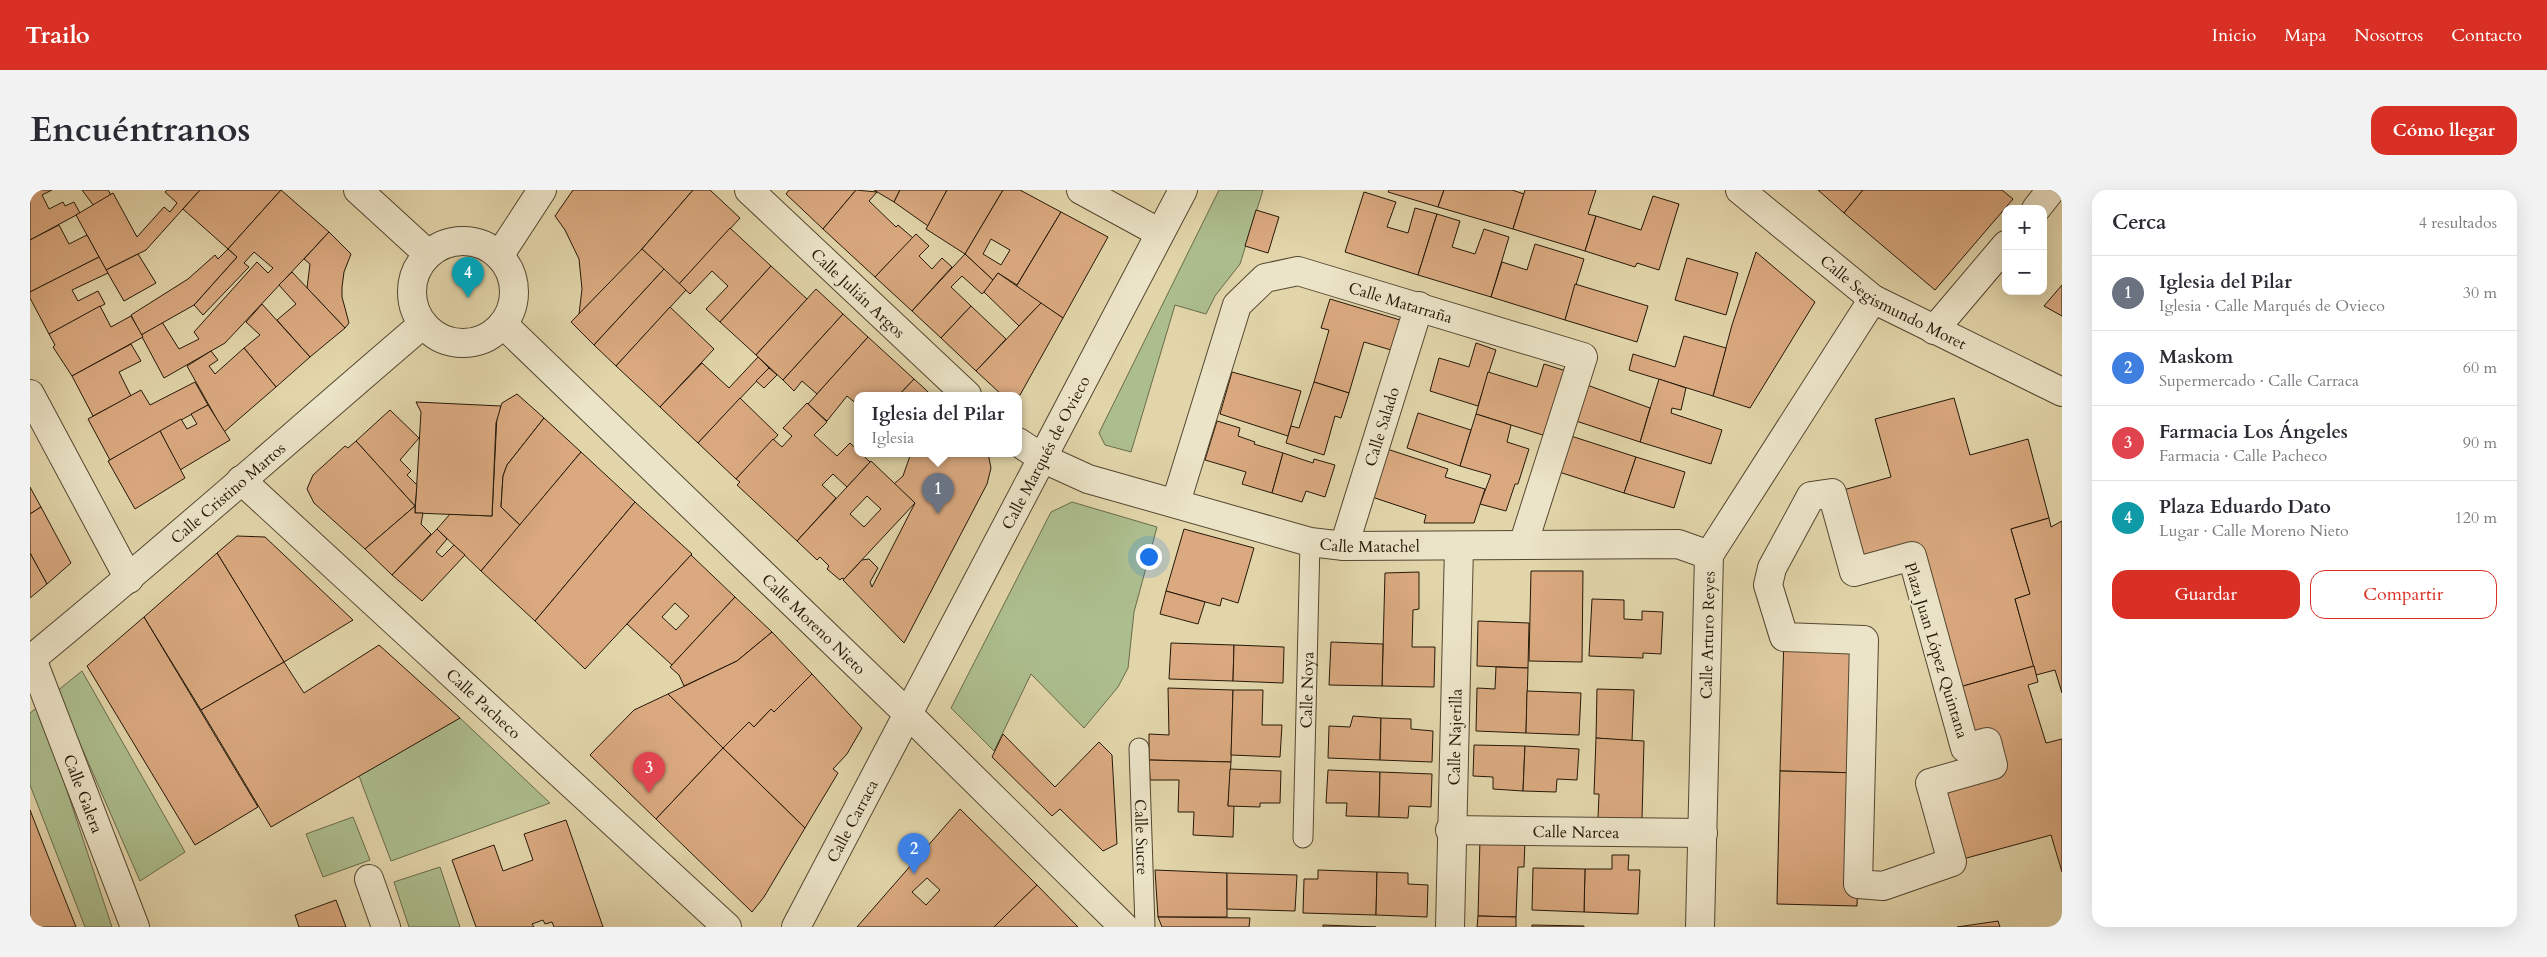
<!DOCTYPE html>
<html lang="es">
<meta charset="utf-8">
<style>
:root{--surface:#fff;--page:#f2f2f3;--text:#2b2b33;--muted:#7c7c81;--line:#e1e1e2;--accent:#d93025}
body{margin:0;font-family:Cardo,serif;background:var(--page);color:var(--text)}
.controls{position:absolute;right:15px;top:15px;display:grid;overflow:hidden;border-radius:10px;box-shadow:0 5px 20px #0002}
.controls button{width:45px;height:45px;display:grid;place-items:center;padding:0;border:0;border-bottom:1px solid var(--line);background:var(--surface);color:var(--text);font:25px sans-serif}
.you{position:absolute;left:1118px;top:366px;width:18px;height:18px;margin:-12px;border:4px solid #fff;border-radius:50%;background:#1a73e8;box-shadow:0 0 0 8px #1a73e833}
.badge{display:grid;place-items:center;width:32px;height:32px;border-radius:50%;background:var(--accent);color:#fff;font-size:16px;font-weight:700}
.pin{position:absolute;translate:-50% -41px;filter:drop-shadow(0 1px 2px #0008)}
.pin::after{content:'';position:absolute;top:26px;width:18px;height:15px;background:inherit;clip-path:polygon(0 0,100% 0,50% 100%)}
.popup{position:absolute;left:824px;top:202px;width:168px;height:65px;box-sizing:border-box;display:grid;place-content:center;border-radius:10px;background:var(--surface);filter:drop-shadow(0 1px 4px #0005);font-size:16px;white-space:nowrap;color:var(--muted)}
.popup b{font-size:19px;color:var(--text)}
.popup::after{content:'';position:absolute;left:50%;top:100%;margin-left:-10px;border:10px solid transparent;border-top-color:var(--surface)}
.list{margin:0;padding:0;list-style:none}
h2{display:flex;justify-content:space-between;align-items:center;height:65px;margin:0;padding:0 20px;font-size:21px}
h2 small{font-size:16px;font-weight:400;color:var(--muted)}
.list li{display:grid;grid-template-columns:32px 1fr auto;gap:15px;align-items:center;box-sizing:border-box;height:75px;padding:0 20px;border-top:1px solid var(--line)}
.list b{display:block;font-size:19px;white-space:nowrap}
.list p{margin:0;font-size:16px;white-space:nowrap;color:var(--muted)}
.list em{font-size:16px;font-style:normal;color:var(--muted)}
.actions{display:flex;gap:10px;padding:15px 20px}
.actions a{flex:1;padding:11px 0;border:1px solid var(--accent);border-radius:15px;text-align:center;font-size:18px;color:var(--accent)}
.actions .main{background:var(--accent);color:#fff}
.map{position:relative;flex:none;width:2032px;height:737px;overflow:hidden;border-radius:15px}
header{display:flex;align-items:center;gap:30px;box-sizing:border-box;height:70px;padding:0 25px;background:var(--accent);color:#fff}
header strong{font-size:24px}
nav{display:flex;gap:28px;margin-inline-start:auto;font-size:18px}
.intro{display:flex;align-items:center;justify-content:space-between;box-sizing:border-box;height:120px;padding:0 30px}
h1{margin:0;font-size:35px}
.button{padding:12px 22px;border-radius:15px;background:var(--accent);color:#fff;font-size:18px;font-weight:700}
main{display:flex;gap:30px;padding:0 30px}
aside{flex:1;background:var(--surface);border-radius:15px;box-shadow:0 5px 20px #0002}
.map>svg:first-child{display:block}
</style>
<header>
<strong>Trailo</strong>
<nav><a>Inicio</a><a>Mapa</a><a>Nosotros</a><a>Contacto</a></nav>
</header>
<div class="intro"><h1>Encuéntranos</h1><a class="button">Cómo llegar</a></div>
<main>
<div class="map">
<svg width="2032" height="737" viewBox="0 0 2032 737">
<rect width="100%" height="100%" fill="#e2d5aa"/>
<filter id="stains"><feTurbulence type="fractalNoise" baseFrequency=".004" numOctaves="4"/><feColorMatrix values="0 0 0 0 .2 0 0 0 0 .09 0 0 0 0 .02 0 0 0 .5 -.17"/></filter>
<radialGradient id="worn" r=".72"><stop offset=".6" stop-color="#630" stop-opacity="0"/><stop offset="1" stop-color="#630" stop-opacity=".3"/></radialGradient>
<g fill="#adbe8e" stroke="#696b4b">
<path d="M1189,0H1233L1210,74L1185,106L1176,124L1145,115L1101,262L1075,255L1069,243Z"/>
<path d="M1042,312L1127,337L1104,422L1098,478L1088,497L1054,538L1001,484L964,561L921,518L1021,322Z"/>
<path d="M52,481L155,662L110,691L27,501Z"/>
<path d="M9,516L82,737H55L0,595V523Z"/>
<path d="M430,528L520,613L361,671L329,586Z"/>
<path d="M323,627L340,670L293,687L276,644Z"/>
<path d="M410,677L430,737H379L364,692Z"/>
</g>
<g fill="#daa980" stroke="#251808" fill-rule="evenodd">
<path d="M0,0H22L12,5L19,19L33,12L35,16L44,12L50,23L0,50Z"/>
<path d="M52,0H78L81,5L64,16Z"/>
<path d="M137,0H170L116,60L76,80L46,25L83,3L107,47L134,17L140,22L147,13L135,2Z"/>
<path d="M170,0H251L198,59L153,19Z"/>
<path d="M251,0L299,42L195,153L134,188L111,145L132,132L149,159L169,149L164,142L227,72L238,83L243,78L224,62L214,73L219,77L173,125L164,115L207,67L198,59Z"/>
<path d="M543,0H663L604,68L549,124L552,99L549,69L535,40L525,26Z"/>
<path d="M663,0H680L710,28L649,94L612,59Z"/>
<path d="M759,0H826L793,39L756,4Z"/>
<path d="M826,0L847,2L839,11L866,37L868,35L883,48L845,87L793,39Z"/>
<path d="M844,0H870L864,12Z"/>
<path d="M870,0H917L898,36L864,12Z"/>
<path d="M917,0H973L935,64L896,39Z"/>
<path d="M973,0H990L1031,22L987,95L968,83L963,90L935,64ZM961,49L980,60L971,75L953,64Z"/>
<path d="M1359,0H1414L1408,17L1358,2Z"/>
<path d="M1414,0H1482L1494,4L1483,39L1408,17Z"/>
<path d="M1495,0H1566L1558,24L1566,26L1555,61L1483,39Z"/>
<path d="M1788,0H1833L1814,23Z"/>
<path d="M1833,0H1972L1983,9L1905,100L1814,23Z"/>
<path d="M1334,2L1366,12L1357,37L1378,43L1385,18L1407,24L1388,85L1315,62Z"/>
<path d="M1623,6L1649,14L1629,80L1607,73L1605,77L1555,61L1566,26L1611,40Z"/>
<path d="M1226,20L1249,27L1238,63L1215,56Z"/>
<path d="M1031,22L1078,47L1033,128L986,97Z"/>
<path d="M1407,24L1430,31L1422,57L1445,64L1454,39L1479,47L1461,107L1388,85Z"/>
<path d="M29,35L39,54L57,45L69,67L0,102V50Z"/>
<path d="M700,38L741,76L690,132L676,119L698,96L682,81L660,104L649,94Z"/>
<path d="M299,42L321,64L314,82L312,97V107L319,133L315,138L277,98L280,74L274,69Z"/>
<path d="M886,44L899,56L889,66L902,79L912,68L922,77L882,121L845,87Z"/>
<path d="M1505,54L1554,69L1535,130L1461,107L1472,72L1497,80Z"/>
<path d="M198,59L207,67L164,115L111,145L101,125L158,89L185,65L188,69Z"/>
<path d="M612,59L634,79L564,155L541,132Z"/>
<path d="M1726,62L1785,112L1720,218L1683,206L1702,135Z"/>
<path d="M108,64L126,93L94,111L76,80Z"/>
<path d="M935,64L964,91L952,104L932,86L921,97L941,116L911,148L882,121Z"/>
<path d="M69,67L78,83L42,100L48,111L68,101L75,114L19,144L0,108V102Z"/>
<path d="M1657,68L1708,83L1696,125L1645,110Z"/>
<path d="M741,76L777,109L726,165L690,132Z"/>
<path d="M634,79L656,100L586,176L564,155Z"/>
<path d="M262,82L315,138L280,167L247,130L266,114L249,95Z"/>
<path d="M968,83L1011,113L989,136L954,102Z"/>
<path d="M1545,94L1618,116L1607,152L1535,130Z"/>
<path d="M2032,95V126L2014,116Z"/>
<path d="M786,99L813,124L753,190L726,165Z"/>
<path d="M1300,109L1370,130L1361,160L1334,152L1319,203L1284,192L1299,140L1291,138Z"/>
<path d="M1011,113L1033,128L990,205H972L946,181Z"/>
<path d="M232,114L280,167L246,197L214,158L230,145L216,132Z"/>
<path d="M70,116L81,137L101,126L113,147L42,186L23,157L25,155L19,144Z"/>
<path d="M941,116L976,149L946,181L911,148Z"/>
<path d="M640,117L684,159L630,217L586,176Z"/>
<path d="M813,124L838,147L787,204L772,191L764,201L753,190Z"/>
<path d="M1654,146L1696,158L1683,206L1599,180L1603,164L1645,177Z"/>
<path d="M838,147L884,189L869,205H828V215L817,206L797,231L778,214Z"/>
<path d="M1446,153L1466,160L1448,216L1400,201L1409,168L1439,177Z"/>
<path d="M101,154L111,171L89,182L101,206L63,226L42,186Z"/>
<path d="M214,158L246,197L194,242L157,176L181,161L188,170L179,176L185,184Z"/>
<path d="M728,167L739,178L668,253L630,217L672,173L699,198Z"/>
<path d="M1514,174L1536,181L1516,246L1446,224L1458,182L1507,197Z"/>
<path d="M739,178L747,185L734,198L726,191Z"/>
<path d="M1202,182L1271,201L1258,246L1190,224Z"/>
<path d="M884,189L894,198L901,205H869Z"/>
<path d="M1629,189L1656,198L1651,220L1642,218L1641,223L1692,240L1681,274L1610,252Z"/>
<path d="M165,192L178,215L80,270L58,229L111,200L120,215Z"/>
<path d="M1284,192L1319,203L1311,228L1305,226L1294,265L1256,253L1261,236L1269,238Z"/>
<path d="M1557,195L1620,218L1610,252L1546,231Z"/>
<path d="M487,204L514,228L477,275L473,286L471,317L490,335L451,381L407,339L420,324L462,326L467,225L472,213Z"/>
<path d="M710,208L748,245L706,289L668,253Z"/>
<path d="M1924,208L1940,265L1998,249L2019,328L1981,339L2000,404L1985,409L2004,476L1919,500L1882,366L1824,382L1802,303L1861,287L1845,229Z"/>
<path d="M386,212L471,216L466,233L462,326L385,323L391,222Z"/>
<path d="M777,213L797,232L784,245L807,266L820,253L840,272L817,297L803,284L792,295L806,308L767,351L707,295L710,292L706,289L743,249L752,257L762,246L753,238Z"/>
<path d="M178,215L200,250L150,280L130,241L151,229L157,239L167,234L161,224Z"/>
<path d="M360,220L389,248L370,270L381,281L377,285L387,295L385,316L326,251Z"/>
<path d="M1388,223L1441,240L1430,276L1377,258Z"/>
<path d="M1446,224L1481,235L1477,252L1499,259L1488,294H1485L1476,321L1450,314L1461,285L1430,276Z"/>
<path d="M514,228L551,262L490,335L471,317L473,286L477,275Z"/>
<path d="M1187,231L1210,238L1208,246L1225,252L1224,254L1253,263L1242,303L1212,294L1216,282L1175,270Z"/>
<path d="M130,241L155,288L105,319L78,271Z"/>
<path d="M1541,246L1606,267L1594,303L1529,282Z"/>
<path d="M326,251L385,316L335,359L284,313L277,299L283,285L315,256L318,258Z"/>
<path d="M1357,259L1418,279L1415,287L1455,299L1444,333H1394L1396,325L1342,307Z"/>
<path d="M551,262L605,312L505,431L451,381Z"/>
<path d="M881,263H958L961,278L957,294L874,453L813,390L832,370L839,369L848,378L840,392L842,397L885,313L864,294L873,286Z"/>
<path d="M1253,263L1283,273L1284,269L1305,275L1295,307L1276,301L1272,312L1242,303Z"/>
<path d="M1606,267L1655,282L1644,318L1594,303Z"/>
<path d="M841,271L885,313L814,389L812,388L810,390L797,379L799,376L790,367L787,370L767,351ZM837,306L851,319L834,337L820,324Z"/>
<path d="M0,297L11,317L0,324Z"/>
<path d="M605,312L662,364L555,479L505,431Z"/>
<path d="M385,316V323H393L391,334L401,344L362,385L335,359Z"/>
<path d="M11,317L41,373L17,394L0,363V324Z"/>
<path d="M2019,328L2021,337L2032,331V503L2025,480L2006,485L1985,409L2000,404L1981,339Z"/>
<path d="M407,339L417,349L406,362L412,367L424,355L435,365L392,411L362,385Z"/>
<path d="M1154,339L1224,358L1208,413L1192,408L1190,416L1136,401Z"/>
<path d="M207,346L235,347L323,430L254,472L187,363Z"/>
<path d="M0,363L17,394L0,408Z"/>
<path d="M187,363L254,472L171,520L114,427Z"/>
<path d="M661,365L705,407L642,475L597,434ZM645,413L659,426L646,440L632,427Z"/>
<path d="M1501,381H1553L1552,472L1499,471Z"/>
<path d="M1389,382V419L1383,420L1382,457H1405L1404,497L1352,496L1355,383Z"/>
<path d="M1136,401L1175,412L1168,434L1130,424Z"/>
<path d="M705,407L742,442L707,471L654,496L649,485L640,477Z"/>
<path d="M1562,409L1594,410V429L1612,430V421L1633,422L1631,464L1613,463V468L1559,466Z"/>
<path d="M114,427L228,617L165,655L57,476Z"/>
<path d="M1448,431L1499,433L1498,478L1447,476Z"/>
<path d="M742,442L782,484L744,522L741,519L724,537L719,532L693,558L638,504L707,471Z"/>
<path d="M1754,447L1834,450L1831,583L1750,581Z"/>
<path d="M1301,452L1353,454L1352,496L1299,495Z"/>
<path d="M1141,453L1204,455L1203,491L1139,489Z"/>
<path d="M349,455L430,528L241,637L171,520L254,472L274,503Z"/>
<path d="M1204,455L1254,457L1253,493L1203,491Z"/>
<path d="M2004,476L2008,492L1998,495L2016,553L2032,549V682L2021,645L1922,672L1900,593L1963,575L1935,558L1919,500Z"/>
<path d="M1466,477L1498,478L1496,543L1446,541L1447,498L1465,499Z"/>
<path d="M782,484L832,538L817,564L803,579L808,583L775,638L693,558L719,532L724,537L741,519L744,522Z"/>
<path d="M1138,498L1203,500L1201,572L1119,570V544L1139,545Z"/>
<path d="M1567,499L1604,500L1602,551L1566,548Z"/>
<path d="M1203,500H1233L1232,535H1252L1250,567L1201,565Z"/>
<path d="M1497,501L1551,503L1549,545L1496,543Z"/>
<path d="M638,504L693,558L626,629L560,565L604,520Z"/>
<path d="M1323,526L1351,528L1350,570L1298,568L1299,536L1320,537Z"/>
<path d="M1351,528L1381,529V539L1403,541L1402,572L1350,570Z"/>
<path d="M973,544L1025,597L1069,552L1082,565L1087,654L1073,661L1030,619L1022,626L962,567Z"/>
<path d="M1566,548L1614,551L1612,629L1568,628L1569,604H1564Z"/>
<path d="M1444,555L1495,556L1493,601L1463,599V587L1443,586Z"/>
<path d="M1495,556L1549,559L1547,590L1527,589L1526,602L1493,601Z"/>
<path d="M693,558L775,638L734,707L722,722L626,629Z"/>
<path d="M1119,570L1201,572L1198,616L1204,615L1203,647L1163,645L1164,622H1148L1149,590H1120Z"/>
<path d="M1200,579L1251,581L1250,613H1230V617L1198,616Z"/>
<path d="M1298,580L1350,582L1349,627L1316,626L1317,613H1296Z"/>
<path d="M1750,581L1831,583L1827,716L1747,714Z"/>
<path d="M1350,582L1402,584L1401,617L1379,616L1378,628L1349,627Z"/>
<path d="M930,619L1007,695L964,737H827ZM897,688L910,700L896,715L882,702Z"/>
<path d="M0,620L25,684L46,737H0Z"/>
<path d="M536,630L573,737H524L522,732L515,734L513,730L502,734L504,737H446L422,670L464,655L473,681L503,670L494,644Z"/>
<path d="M1450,649L1495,650L1494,677H1488L1486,727L1448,726Z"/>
<path d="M1582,665H1599L1598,680H1610L1608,724L1554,722L1555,679H1582Z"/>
<path d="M1503,678L1555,679L1554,722L1502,720Z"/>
<path d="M1125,680L1197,683V727H1128Z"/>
<path d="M1288,680L1347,682L1346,725L1273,723L1274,689H1288Z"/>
<path d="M1347,682L1378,683V694L1398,695L1397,727L1346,725Z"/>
<path d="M1197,683L1267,685L1265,721L1197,719Z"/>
<path d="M1007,695L1048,737H964L977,724Z"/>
<path d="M306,710L316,737H269L265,725Z"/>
<path d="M1448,726L1486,727V737H1447Z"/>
<path d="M1128,727L1220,728L1219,737H1132Z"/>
<path d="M1968,731L1970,737H1927Z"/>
<path d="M1293,735L1346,737H1293Z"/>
<path d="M1502,735L1554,736V737H1502Z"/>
</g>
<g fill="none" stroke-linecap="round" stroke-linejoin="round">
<g stroke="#544730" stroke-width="21">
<g id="lane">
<path id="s1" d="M1109,558L1115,737"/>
<path id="s2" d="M1273,648L1280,352"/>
</g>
</g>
<g stroke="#544730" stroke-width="30">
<g id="street">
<path d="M328,0L398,64"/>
<path id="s3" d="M719,0L937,205"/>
<path d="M1051,0L1130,43"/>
<path id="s4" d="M1710,0L1843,109L2032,202"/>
<path d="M2006,19L2021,0"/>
<circle cx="433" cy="102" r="51"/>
<path d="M469,66L512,0"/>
<path id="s5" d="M473,134L878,524L1094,737"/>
<path d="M1904,140L1976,55"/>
<path d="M0,204L99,389"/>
<path id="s6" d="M988,252L1012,268L1058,289L1280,352L1314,356L1648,354L1679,365"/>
<path id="s7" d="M211,290L697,737"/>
<path d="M1802,303L1824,382L1882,366L1935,558L1957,552L1963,575L1900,593L1922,672L1853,696L1828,694L1834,450L1754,447L1738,395L1742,378L1781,306Z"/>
<path id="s8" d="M1146,312L1207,115L1235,88L1268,81L1553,167L1493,355"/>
<path id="s9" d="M1314,356L1389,116"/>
<path id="s10" d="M2,469L105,737"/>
<path id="s11" d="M0,470C133,361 262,246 393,134"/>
<path id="s12" d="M1420,640L1673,643"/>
<path d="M339,689L356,737"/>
<path id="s13" d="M766,737L1153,0"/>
<path id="s14" d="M1420,737L1429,356"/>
<path id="s15" d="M1670,737L1679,365L1843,109"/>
</g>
</g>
<use href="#lane" stroke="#ece4c8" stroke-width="19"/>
<use href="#street" stroke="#ece4c8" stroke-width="28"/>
</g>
<g text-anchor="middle" stroke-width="4" stroke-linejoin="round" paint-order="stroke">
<g font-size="16" fill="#251808" stroke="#ece4c8">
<text dy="6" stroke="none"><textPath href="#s3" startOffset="150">Calle Julián Argos</textPath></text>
<text dy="6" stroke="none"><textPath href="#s4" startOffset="191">Calle Segismundo Moret</textPath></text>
<text dy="6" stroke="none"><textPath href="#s8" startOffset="386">Calle Matarraña</textPath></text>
<text dy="6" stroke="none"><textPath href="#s9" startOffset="125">Calle Salado</textPath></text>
<text dy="6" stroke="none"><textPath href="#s13" startOffset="536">Calle Marqués de Ovieco</textPath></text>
<text dy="6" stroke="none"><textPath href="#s11" startOffset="259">Calle Cristino Martos</textPath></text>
<text dy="6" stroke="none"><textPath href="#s6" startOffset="370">Calle Matachel</textPath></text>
<text dy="6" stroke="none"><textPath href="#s5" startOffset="432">Calle Moreno Nieto</textPath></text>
<text dy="6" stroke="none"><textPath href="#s15" startOffset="292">Calle Arturo Reyes</textPath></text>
<text transform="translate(1907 460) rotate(73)" y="6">Plaza Juan López Quintana</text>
<text dy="6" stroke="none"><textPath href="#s2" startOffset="148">Calle Noya</textPath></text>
<text dy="6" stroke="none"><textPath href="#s7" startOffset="330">Calle Pacheco</textPath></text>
<text dy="6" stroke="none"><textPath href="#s14" startOffset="190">Calle Najerilla</textPath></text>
<text dy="6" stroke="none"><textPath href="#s10" startOffset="144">Calle Galera</textPath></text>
<text dy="6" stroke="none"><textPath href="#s13" startOffset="120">Calle Carraca</textPath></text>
<text dy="6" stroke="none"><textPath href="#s12" startOffset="126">Calle Narcea</textPath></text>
<text dy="6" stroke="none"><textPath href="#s1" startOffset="89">Calle Sucre</textPath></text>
</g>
</g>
<rect width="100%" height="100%" filter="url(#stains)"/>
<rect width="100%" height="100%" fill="url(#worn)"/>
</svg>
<div class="controls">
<button>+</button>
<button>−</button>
</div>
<div class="you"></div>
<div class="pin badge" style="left:908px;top:324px;background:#6b7280">1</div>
<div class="popup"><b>Iglesia del Pilar</b>Iglesia</div>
<div class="pin badge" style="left:884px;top:684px;background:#3f7fe0">2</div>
<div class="pin badge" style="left:619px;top:603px;background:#e0444e">3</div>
<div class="pin badge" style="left:438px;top:108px;background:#0f9aa8">4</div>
</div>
<aside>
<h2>Cerca<small>4 resultados</small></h2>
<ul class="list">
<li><span class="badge" style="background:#6b7280">1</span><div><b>Iglesia del Pilar</b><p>Iglesia · Calle Marqués de Ovieco</p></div><em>30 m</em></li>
<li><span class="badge" style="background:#3f7fe0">2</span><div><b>Maskom</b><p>Supermercado · Calle Carraca</p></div><em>60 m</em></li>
<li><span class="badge" style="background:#e0444e">3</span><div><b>Farmacia Los Ángeles</b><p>Farmacia · Calle Pacheco</p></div><em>90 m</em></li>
<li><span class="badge" style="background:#0f9aa8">4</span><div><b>Plaza Eduardo Dato</b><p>Lugar · Calle Moreno Nieto</p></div><em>120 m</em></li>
</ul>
<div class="actions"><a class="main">Guardar</a><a>Compartir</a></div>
</aside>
</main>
